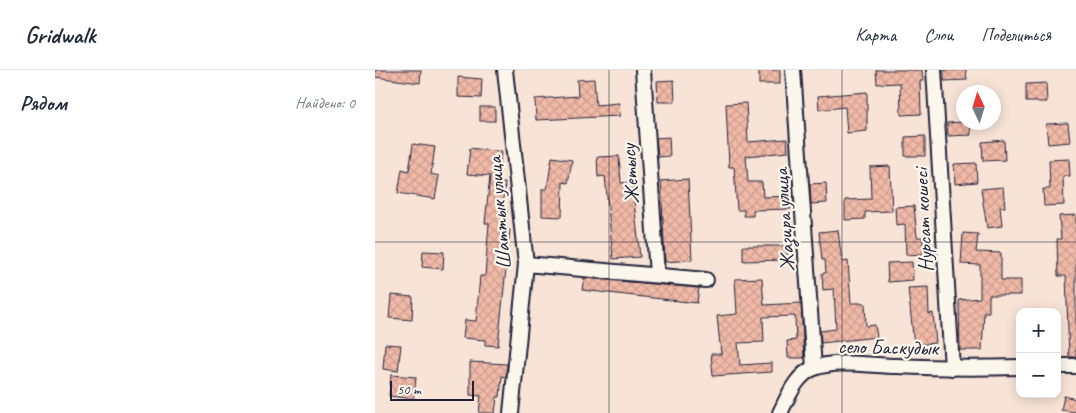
<!DOCTYPE html>
<html lang="ru">
<meta charset="utf-8">
<style>
:root{--surface:#fff;--page:#f2f2f3;--text:#1f2937;--muted:#747a83;--line:#e0e1e3}
body{margin:0;font-family:Caveat,sans-serif;background:var(--page);color:var(--text)}
.controls{position:absolute;right:15px;bottom:15px;display:grid;overflow:hidden;border-radius:10px;box-shadow:0 2px 12px #0003}
.controls button{width:45px;height:45px;display:grid;place-items:center;padding:0;border:0;border-bottom:1px solid var(--line);background:var(--surface);color:var(--text);font:25px sans-serif}
.compass{position:absolute;left:581px;top:15px;width:45px;height:45px;border-radius:50%;background:var(--surface);box-shadow:0 2px 12px #0003;rotate:356deg}
.scale{position:absolute;left:15px;bottom:12px;width:84px;box-sizing:border-box;padding-left:5px;border:2px solid #22223b;border-top:0;font-size:14px;line-height:18px;white-space:nowrap;color:#22223b;-webkit-text-stroke:4px #fbf7ec;paint-order:stroke}
.list{margin:0;padding:0;list-style:none}
h2{display:flex;justify-content:space-between;align-items:center;height:65px;margin:0;padding:0 20px;font-size:21px}
h2 small{font-size:16px;font-weight:400;color:var(--muted)}
.map{position:relative;flex:none;width:701px;height:343px;overflow:hidden}
header{display:flex;align-items:center;gap:30px;box-sizing:border-box;height:70px;padding:0 25px;background:var(--surface);border-bottom:1px solid var(--line)}
header strong{font-size:24px}
nav{display:flex;gap:28px;margin-inline-start:auto;font-size:18px}
main{display:flex}
aside{flex:1;background:var(--surface)}
.map>svg:first-child{display:block}
</style>
<header>
<strong>Gridwalk</strong>
<nav><a>Карта</a><a>Слои</a><a>Поделиться</a></nav>
</header>
<main>
<aside>
<h2>Рядом<small>Найдено: 0</small></h2>
<ul class="list">
</ul>
</aside>
<div class="map">
<svg width="701" height="343" viewBox="0 0 701 343">
<defs>
<pattern id="building-cross-hatch" width="8" height="8" patternUnits="userSpaceOnUse" patternTransform="scale(1.25)"><rect width="8" height="8" fill="#f1b9a7"/><path d="M0 0l8 8M0 8l8-8" fill="none" stroke="#ce9f91"/></pattern>
</defs>
<rect width="100%" height="100%" fill="#f8e4d7"/>
<filter id="ink" filterUnits="userSpaceOnUse"><feTurbulence type="fractalNoise" baseFrequency=".02" numOctaves="2"/><feDisplacementMap in="SourceGraphic" scale="10" xChannelSelector="R" yChannelSelector="G"/><feConvolveMatrix kernelMatrix="1 2 1 2 8 2 1 2 1" color-interpolation-filters="sRGB"/></filter>
<g filter="url(#ink)">
<g fill="url(#building-cross-hatch)" stroke="#22223b">
<path d="M0,0H46L45,13L0,7Z"/>
<rect x="384" y="0" width="21" height="14"/>
<path d="M501,0H547L548,11H545L546,44L526,45L525,13L502,14Z"/>
<path d="M569,0H591L592,10L569,11Z"/>
<path d="M83,7L107,9L106,28L83,27Z"/>
<path d="M219,9L221,35L244,33L245,46L161,50L160,29L203,26L202,10Z"/>
<path d="M299,10L300,32H283L282,11Z"/>
<path d="M671,13L672,32H651V14Z"/>
<path d="M492,22V61L472,63L470,37L444,40L443,26Z"/>
<path d="M371,33L373,72L412,69L413,82L371,86L373,112H387L388,127L418,126L419,134H416V139L378,140V146H369V140H362L359,97H354L351,34Z"/>
<rect x="105" y="37" width="15" height="14"/>
<path d="M588,52H595L596,65L573,66L572,53Z"/>
<path d="M693,53L695,72L673,74L671,54Z"/>
<path d="M550,66V86H530V67Z"/>
<path d="M294,67L295,86L283,87L281,68Z"/>
<path d="M629,70L630,90L608,91L607,72Z"/>
<path d="M38,74L60,77L56,104L64,106L60,129L23,123L27,99L34,101Z"/>
<path d="M95,78L126,82L123,113H130L128,138H132L131,159L135,160L123,276L110,275V270L88,268L90,250L101,251L105,206H110L114,153H110L115,106L92,104Z"/>
<path d="M244,86L246,113L257,112L265,187L238,189L230,106L223,107L222,87Z"/>
<path d="M177,87L197,90L193,113L188,112L187,147L167,146V119H172Z"/>
<path d="M694,89L695,106H688L689,135L669,136L668,119H675L674,90Z"/>
<path d="M601,93L602,112L580,114L579,94Z"/>
<path d="M515,96L517,141L490,142V149L470,150V130L496,129L495,97Z"/>
<path d="M313,109L317,190L290,192L286,111Z"/>
<path d="M451,113L452,133L436,134L435,114Z"/>
<path d="M628,117L630,137H625L627,156L612,158L606,119Z"/>
<path d="M539,136L542,167H548V184L531,185L530,154L521,155L520,137Z"/>
<path d="M701,145V287H694L691,206H683L682,169H686L684,146Z"/>
<path d="M463,160L467,192L473,191L476,233H490L491,256L500,255L502,267L446,273L445,261L461,259L459,219L448,220L447,203H451L450,190H447L444,162Z"/>
<path d="M588,163L603,164L601,182L626,183V210H646V225H614V242H609L607,280H585L584,230L605,228V195L586,194Z"/>
<path d="M368,176H412V190L368,191Z"/>
<path d="M48,181L69,182L68,199L47,197Z"/>
<path d="M537,192L538,210L513,212L512,193Z"/>
<path d="M209,208L324,218L322,233L207,220Z"/>
<path d="M387,208L389,235L426,233L429,288H413L412,271L421,270L420,246L388,247L389,272L363,273L365,295L397,293V302L338,306L336,284H346L342,246L362,244L360,209Z"/>
<path d="M553,217L554,244L558,243L561,273L539,275L533,218Z"/>
<path d="M16,225L38,227L37,250L14,248Z"/>
<path d="M10,274L26,275L23,301L8,299Z"/>
<path d="M95,292L132,294L131,307L127,306L125,327H122L120,343H104L106,326L95,325Z"/>
<path d="M16,305L41,307L39,329L14,326Z"/>
<path d="M689,326L701,329V342L686,340Z"/>
</g>
<g fill="none" stroke-linecap="round" stroke-linejoin="round">
<g stroke="#22223b" stroke-width="18">
<g id="minor">
<path d="M130,0L151,194L136,343"/>
<path d="M268,0L282,205"/>
<path d="M418,0L439,298"/>
<path d="M559,0L577,298"/>
<path d="M151,194L331,210"/>
<path d="M682,296H701"/>
<path d="M405,343C413,327 421,305 439,298C463,289 497,296 522,296C563,298 604,298 645,297"/>
</g>
</g>
<use href="#minor" stroke="#fbf7ec" stroke-width="14"/>
</g>
</g>
<path fill="none" stroke="#22223b" stroke-width="1" stroke-opacity="0.55" d="M234,0V343M467,0V343M0,172H701"/>
<g text-anchor="middle" stroke-width="4.5" stroke-linejoin="round" paint-order="stroke">
<g font-size="21" fill="#22223b" stroke="#fbf7ec">
<text transform="translate(255 104) rotate(-94)" y="7">Жетысу</text>
<text transform="translate(124 143) rotate(-95)" y="7">Шаттык улица</text>
<text transform="translate(409 150) rotate(-94)" y="7">Жазира улица</text>
<text transform="translate(548 150) rotate(-93)" y="7">Нурсат кошесi</text>
<text transform="translate(513 277) rotate(1)" y="7">село Баскудык</text>
</g>
</g>
</svg>
<div class="controls">
<button>+</button>
<button>−</button>
</div>
<svg class="compass" viewBox="-18 -18 36 36"><path d="M0-13l5 13h-10z" fill="#e53935"/><path d="M0 13l5-13h-10z" fill="#747a83"/></svg>
<div class="scale">50 m</div>
</div>
</main>
